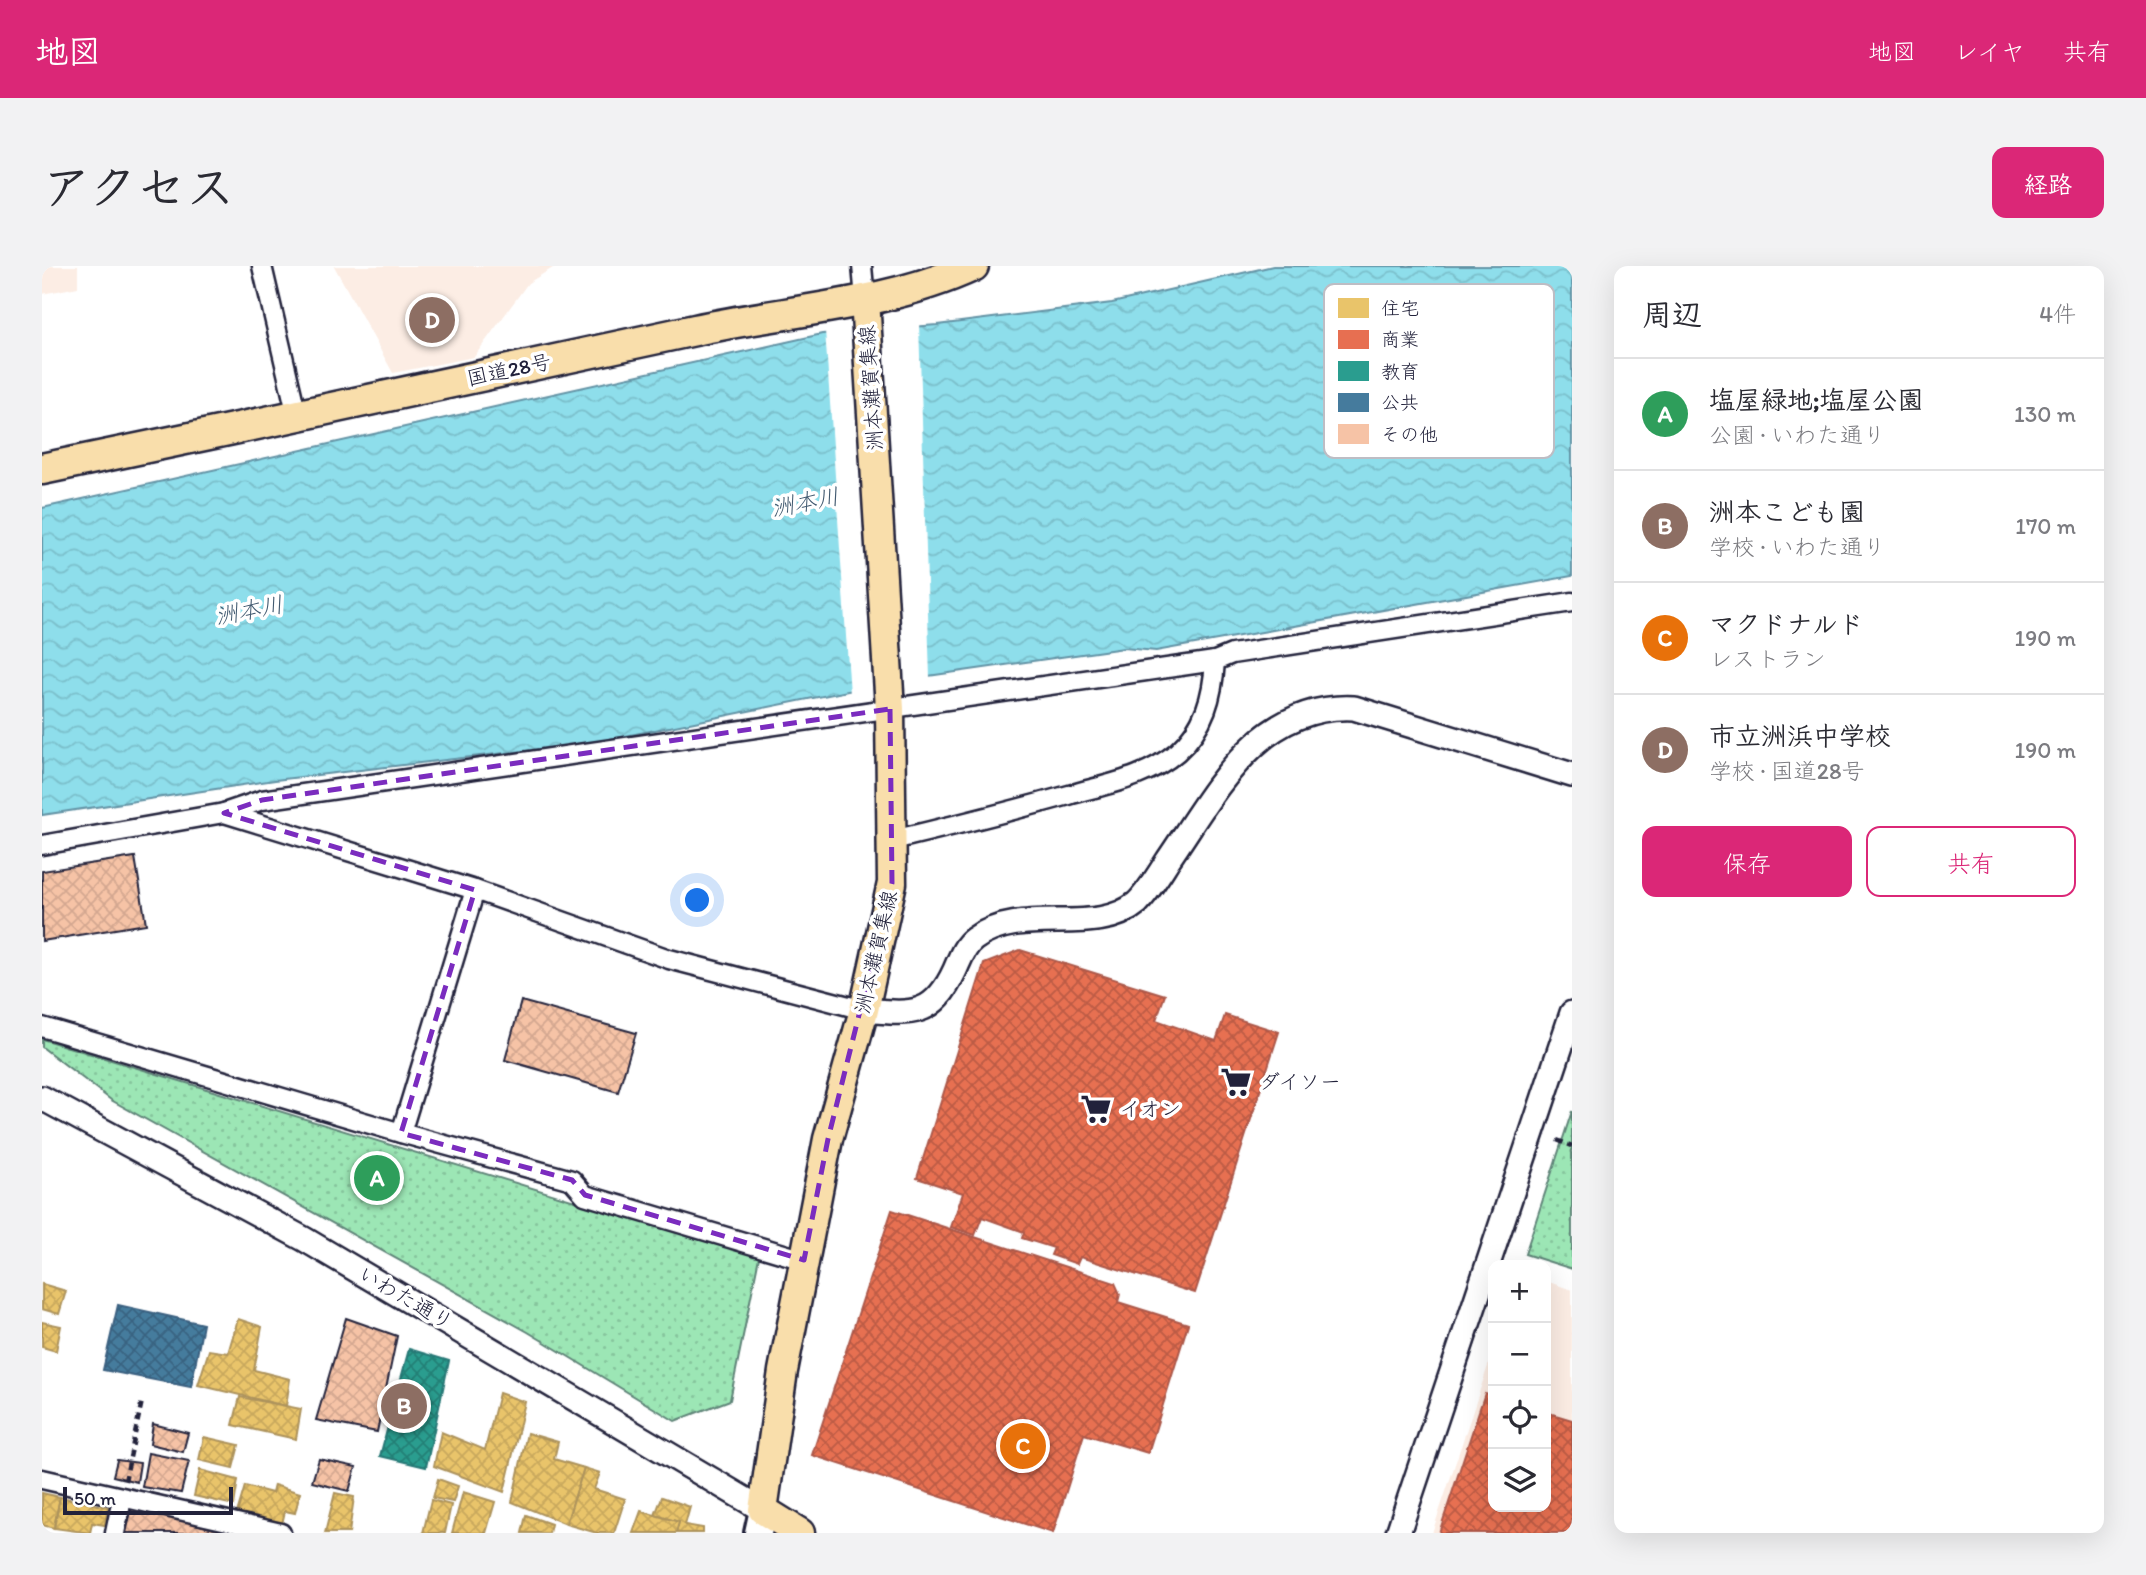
<!DOCTYPE html>
<html lang="ja">
<meta charset="utf-8">
<style>
:root{--surface:#fff;--page:#f2f2f3;--text:#2b2b33;--muted:#7c7c81;--line:#e1e1e2;--accent:#db2777}
body{margin:0;font-family:Itim,"Klee One",sans-serif;background:var(--page);color:var(--text)}
.controls{position:absolute;right:21px;bottom:21px;display:grid;overflow:hidden;border-radius:14px;box-shadow:0 7px 28px #0002}
.controls button{width:63px;height:63px;display:grid;place-items:center;padding:0;border:0;border-bottom:2px solid var(--line);background:var(--surface);color:var(--text);font:35px sans-serif}
.scale{position:absolute;left:21px;bottom:18px;width:170px;box-sizing:border-box;padding-left:7px;border:4px solid #22223b;border-top:0;font-size:19px;line-height:24px;white-space:nowrap;color:#22223b;-webkit-text-stroke:5px #fff;paint-order:stroke}
.you{position:absolute;left:656px;top:635px;width:24px;height:24px;margin:-18px;border:5px solid #fff;border-radius:50%;background:#1a73e8;box-shadow:0 0 0 10px #1a73e833}
.badge{display:grid;place-items:center;width:46px;height:46px;border-radius:50%;background:var(--accent);color:#fff;font-size:23px;font-weight:700}
.pin{position:absolute;translate:-50% -50%;border:4px solid #fff;box-shadow:0 2px 7px #0006}
.list{margin:0;padding:0;list-style:none}
h2{display:flex;justify-content:space-between;align-items:center;height:91px;margin:0;padding:0 28px;font-size:30px}
h2 small{font-size:23px;font-weight:400;color:var(--muted)}
.list li{display:grid;grid-template-columns:46px 1fr auto;gap:21px;align-items:center;box-sizing:border-box;height:112px;padding:0 28px;border-top:2px solid var(--line)}
.list b{display:block;font-size:26px;white-space:nowrap}
.list p{margin:0;font-size:23px;white-space:nowrap;color:var(--muted)}
.list em{font-size:23px;font-style:normal;color:var(--muted)}
.actions{display:flex;gap:14px;padding:21px 28px}
.actions a{flex:1;padding:16px 0;border:2px solid var(--accent);border-radius:14px;text-align:center;font-size:24px;color:var(--accent)}
.actions .main{background:var(--accent);color:#fff}
.icon{flex:none;width:38px;height:38px;fill:none;stroke:currentColor;stroke-width:2;stroke-linecap:round;stroke-linejoin:round}
.map{position:relative;flex:none;width:1530px;height:1267px;overflow:hidden;border-radius:14px}
header{display:flex;align-items:center;gap:42px;box-sizing:border-box;height:98px;padding:0 35px;background:var(--accent);color:#fff}
header strong{font-size:33px}
nav{display:flex;gap:38px;margin-inline-start:auto;font-size:24px}
.intro{display:flex;align-items:center;justify-content:space-between;box-sizing:border-box;height:168px;padding:0 42px}
h1{margin:0;font-size:49px}
.button{padding:18px 32px;border-radius:14px;background:var(--accent);color:#fff;font-size:24px;font-weight:700}
main{display:flex;gap:42px;padding:0 42px}
aside{flex:1;background:var(--surface);border-radius:14px;box-shadow:0 7px 28px #0002}
.map>svg:first-child{display:block}
</style>
<header>
<strong>地図</strong>
<nav><a>地図</a><a>レイヤ</a><a>共有</a></nav>
</header>
<div class="intro"><h1>アクセス</h1><a class="button">経路</a></div>
<main>
<div class="map">
<svg width="1530" height="1267" viewBox="0 0 1530 1267">
<defs>
<pattern id="park-dots" width="8" height="8" patternUnits="userSpaceOnUse" patternTransform="scale(1.75)"><rect width="8" height="8" fill="#9ce6b5"/><path d="M2 2h.1M6 6h.1" fill="none" stroke="#86c59d" stroke-width="1.8" stroke-linecap="round"/></pattern>
<pattern id="water-waves" width="16" height="10" patternUnits="userSpaceOnUse" patternTransform="scale(1.75)"><rect width="16" height="10" fill="#8edeeb"/><path d="M0 5q4-4 8 0t8 0" fill="none" stroke="#7abeca"/></pattern>
<pattern id="homes-cross-hatch" width="8" height="8" patternUnits="userSpaceOnUse" patternTransform="scale(1.75)"><rect width="8" height="8" fill="#e9c46a"/><path d="M0 0l8 8M0 8l8-8" fill="none" stroke="#c8a85d"/></pattern>
<pattern id="shops-cross-hatch" width="8" height="8" patternUnits="userSpaceOnUse" patternTransform="scale(1.75)"><rect width="8" height="8" fill="#e76f51"/><path d="M0 0l8 8M0 8l8-8" fill="none" stroke="#bb5b44"/></pattern>
<pattern id="schools-cross-hatch" width="8" height="8" patternUnits="userSpaceOnUse" patternTransform="scale(1.75)"><rect width="8" height="8" fill="#2a9d8f"/><path d="M0 0l8 8M0 8l8-8" fill="none" stroke="#248076"/></pattern>
<pattern id="public-cross-hatch" width="8" height="8" patternUnits="userSpaceOnUse" patternTransform="scale(1.75)"><rect width="8" height="8" fill="#457b9d"/><path d="M0 0l8 8M0 8l8-8" fill="none" stroke="#396481"/></pattern>
<pattern id="building-cross-hatch" width="8" height="8" patternUnits="userSpaceOnUse" patternTransform="scale(1.75)"><rect width="8" height="8" fill="#f6c3a6"/><path d="M0 0l8 8M0 8l8-8" fill="none" stroke="#d3a790"/></pattern>
</defs>
<rect width="100%" height="100%" fill="#fff"/>
<filter id="ink" filterUnits="userSpaceOnUse"><feTurbulence type="fractalNoise" baseFrequency=".0143" numOctaves="2"/><feDisplacementMap in="SourceGraphic" scale="14" xChannelSelector="R" yChannelSelector="G"/><feConvolveMatrix kernelMatrix="1 2 1 2 8 2 1 2 1" color-interpolation-filters="sRGB"/></filter>
<g filter="url(#ink)">
<g fill="#fcede4">
<path d="M0,0H36V21L0,28Z"/>
<path d="M292,0H514L486,17L432,91L351,107Z"/>
<path d="M1504,1015L1530,1024V1267H1390L1451,1085V1241H1504Z"/>
</g>
<g fill="url(#park-dots)" stroke="#5f8478" stroke-width="2">
<path d="M0,773L717,991L688,1134L633,1155L486,1066L69,834L0,781Z"/>
<path d="M1530,845V1003L1483,988Z"/>
</g>
<path fill="url(#water-waves)" stroke="#6393a5" stroke-width="2" d="M1231,0H1530V310L1114,385L1082,382L865,413L549,477L233,514L0,549V242L780,68L895,59L1070,37Z"/>
<path fill="#fff" d="M877,57L888,413L808,428L783,64Z"/>
<g fill="url(#homes-cross-hatch)" stroke="#ad935c" stroke-width="2">
<path d="M0,1018L24,1025L17,1048L0,1043Z"/>
<path d="M196,1053L220,1061L212,1104L248,1113L244,1140L156,1119L167,1084L186,1087Z"/>
<path d="M0,1056L19,1060L14,1085L0,1081Z"/>
<path d="M457,1127L483,1136L462,1226L392,1200L399,1166L443,1184Z"/>
<path d="M198,1131L259,1143L254,1173L191,1159Z"/>
<path d="M485,1167L516,1176L512,1193L542,1202L524,1258L470,1236Z"/>
<path d="M162,1171L197,1179L191,1202L157,1194Z"/>
<path d="M542,1202L558,1207L552,1223L583,1233L572,1267H555L524,1258Z"/>
<path d="M158,1204L196,1214L192,1239L152,1230Z"/>
<path d="M396,1213L416,1220L411,1236L391,1232Z"/>
<path d="M232,1219L258,1227L253,1247L243,1245L240,1258L195,1247L203,1220L230,1227Z"/>
<path d="M421,1226L453,1236L444,1267H410Z"/>
<path d="M0,1227L18,1231L12,1262L0,1259Z"/>
<path d="M293,1227L312,1231L307,1267H283Z"/>
<path d="M18,1231L66,1241L63,1259L50,1257L48,1267L12,1262Z"/>
<path d="M620,1231L648,1241L643,1259L661,1262V1267H634L637,1256L613,1249Z"/>
<path d="M389,1234L409,1239L403,1267H381Z"/>
<path d="M599,1245L637,1256L634,1267H591Z"/>
<path d="M484,1249L509,1258L507,1267H480Z"/>
</g>
<g fill="url(#shops-cross-hatch)" stroke="#ac584a" stroke-width="2">
<path d="M978,684L1123,729L1114,754L1174,775L1183,749L1237,766L1153,1027L1038,991L1035,998L1009,989L1012,982L980,972L982,966L940,951L933,969L909,961L921,927L875,912L942,698Z"/>
<path d="M850,944L1073,1017L1078,1028L1076,1036L1146,1058L1106,1187L1042,1168L1011,1267L770,1189Z"/>
<path d="M1443,1127L1451,1129V1241H1504V1146L1530,1154V1267H1397Z"/>
</g>
<path fill="url(#schools-cross-hatch)" stroke="#287876" stroke-width="2" d="M367,1083L407,1095L384,1201L338,1190Z"/>
<path fill="url(#public-cross-hatch)" stroke="#3a6080" stroke-width="2" d="M76,1039L161,1058L149,1121L61,1104Z"/>
<g fill="url(#building-cross-hatch)" stroke="#22223b" stroke-width="2">
<path d="M93,591L104,658L0,675V605Z"/>
<path d="M479,735L594,767L576,826L463,794Z"/>
<path d="M304,1052L355,1070L335,1166L274,1154Z"/>
<path d="M111,1158L146,1167L141,1186L108,1178Z"/>
<path d="M106,1187L147,1195L139,1227L100,1221Z"/>
<path d="M277,1193L314,1201L307,1225L270,1216Z"/>
<path d="M75,1194L98,1197L95,1216L71,1210Z"/>
<path d="M90,1241L184,1266V1267H84Z"/>
</g>
<g fill="none" stroke-linecap="round" stroke-linejoin="round">
<g stroke="#22223b" stroke-width="23">
<g id="minor">
<path d="M220,0L255,150"/>
<path d="M820,0L823,33"/>
<path d="M182,547L433,624L627,693L822,744"/>
<path d="M851,574C910,560 969,545 1027,529C1065,518 1105,512 1135,486C1163,461 1171,429 1173,395"/>
<path d="M0,579L182,547L220,534L1173,395L1190,388L1530,336"/>
<path d="M0,761L359,867L530,914L543,929L762,994"/>
<path d="M359,867L433,624"/>
<path d="M0,1213L239,1267"/>
<path d="M73,1267L80,1233"/>
</g>
</g>
<g stroke="#22223b" stroke-width="28">
<g id="tertiary">
<path d="M822,744C869,748 891,752 913,704C918,693 922,680 932,673C979,638 1054,672 1095,637C1107,625 1117,608 1126,594C1173,526 1216,437 1312,442L1530,509"/>
<path d="M0,832L262,973L721,1244"/>
<path d="M1356,1267L1530,747"/>
</g>
</g>
<g stroke="#22223b" stroke-width="32">
<path id="secondary" d="M716,1267L721,1244"/>
</g>
<g stroke="#22223b" stroke-width="33">
<path id="primary" d="M758,1267L721,1244L741,1105L786,873L822,744L850,617L848,443L823,33"/>
</g>
<g stroke="#22223b" stroke-width="35">
<path id="trunk" d="M0,203C218,158 436,111 653,64C745,44 845,40 931,0"/>
</g>
<g stroke="#22223b" stroke-width="4.5" stroke-dasharray="7 5" stroke-linecap="butt">
<path d="M1515,874L1530,880"/>
<path d="M83,1215L100,1135"/>
</g>
<use href="#minor" stroke="#fff" stroke-width="18"/>
<use href="#tertiary" stroke="#fff" stroke-width="23"/>
<use href="#secondary" stroke="#fff" stroke-width="26"/>
<use href="#primary" stroke="#f9deab" stroke-width="28"/>
<use href="#trunk" stroke="#f9deab" stroke-width="30"/>
</g>
</g>
<path fill="none" stroke="#7b2cbf" stroke-width="5" stroke-dasharray="14 9" stroke-linejoin="round" d="M848,443L850,617L786,873L762,994L543,929L530,914L359,867L433,624L182,547L220,534Z"/>
<defs>
<g id="supermarket-bare" transform="scale(2.415)"><path d="M-6-5.5h2.5l.6 2H6L4.5 2H-2.5L-4.4-4H-6ZM-1.5 3.2a1.3 1.3 0 1 0 .1 0ZM3 3.2a1.3 1.3 0 1 0 .1 0Z" fill="#22223b" stroke="#fff" stroke-width="2.5" paint-order="stroke"/></g>
</defs>
<g fill-rule="evenodd">
<use href="#supermarket-bare" x="1194" y="816"/>
<use href="#supermarket-bare" x="1054" y="843"/>
</g>
<g text-anchor="middle" stroke-width="7" stroke-linejoin="round" paint-order="stroke">
<g font-size="21" fill="#22223b" stroke="#fff">
<text transform="translate(467 104) rotate(-12)" y="7">国道28号</text>
<text transform="translate(829 122) rotate(-94)" y="7">洲本灘賀集線</text>
<text transform="translate(834 686) rotate(-77)" y="7">洲本灘賀集線</text>
<text transform="translate(364 1032) rotate(30)" y="7">いわた通り</text>
</g>
<g font-size="21" fill="#22223b" stroke="#fff" text-anchor="start">
<text x="1217" y="823">ダイソー</text>
<text x="1077" y="850">イオン</text>
</g>
<g font-size="23" font-style="italic" fill="#425a70" stroke="#fff">
<text transform="translate(763 236) rotate(-11)" y="8">洲本川</text>
<text transform="translate(207 344) rotate(-11)" y="8">洲本川</text>
</g>
</g>
<rect x="1282" y="18" width="230" height="174" rx="10" fill="#fff" stroke="#bdbdc4" stroke-width="2"/>
<rect x="1296" y="32" width="31" height="20" fill="#e9c46a"/>
<rect x="1296" y="64" width="31" height="19" fill="#e76f51"/>
<rect x="1296" y="95" width="31" height="20" fill="#2a9d8f"/>
<rect x="1296" y="127" width="31" height="19" fill="#457b9d"/>
<rect x="1296" y="158" width="31" height="20" fill="#f6c3a6"/>
<g font-size="19" fill="#22223b">
<text x="1339" y="49">住宅</text>
<text x="1339" y="80">商業</text>
<text x="1339" y="112">教育</text>
<text x="1339" y="143">公共</text>
<text x="1339" y="175">その他</text>
</g>
</svg>
<div class="controls">
<button>+</button>
<button>−</button>
<button><svg class="icon" aria-label="locate" viewBox="0 0 24 24"><circle cx="12" cy="12" r="6"/><path d="M12 2v4M12 18v4M2 12h4M18 12h4"/></svg></button>
<button><svg class="icon" aria-label="layers" viewBox="0 0 24 24"><path d="M12 4l9 5-9 5-9-5zM3 14l9 5 9-5"/></svg></button>
</div>
<div class="scale">50 m</div>
<div class="you"></div>
<div class="pin badge" style="left:335px;top:912px;background:#2e9e5b">A</div>
<div class="pin badge" style="left:362px;top:1140px;background:#8d6e63">B</div>
<div class="pin badge" style="left:981px;top:1180px;background:#e8710a">C</div>
<div class="pin badge" style="left:390px;top:54px;background:#8d6e63">D</div>
</div>
<aside>
<h2>周辺<small>4件</small></h2>
<ul class="list">
<li><span class="badge" style="background:#2e9e5b">A</span><div><b>塩屋緑地;塩屋公園</b><p>公園 · いわた通り</p></div><em>130 m</em></li>
<li><span class="badge" style="background:#8d6e63">B</span><div><b>洲本こども園</b><p>学校 · いわた通り</p></div><em>170 m</em></li>
<li><span class="badge" style="background:#e8710a">C</span><div><b>マクドナルド</b><p>レストラン</p></div><em>190 m</em></li>
<li><span class="badge" style="background:#8d6e63">D</span><div><b>市立洲浜中学校</b><p>学校 · 国道28号</p></div><em>190 m</em></li>
</ul>
<div class="actions"><a class="main">保存</a><a>共有</a></div>
</aside>
</main>
